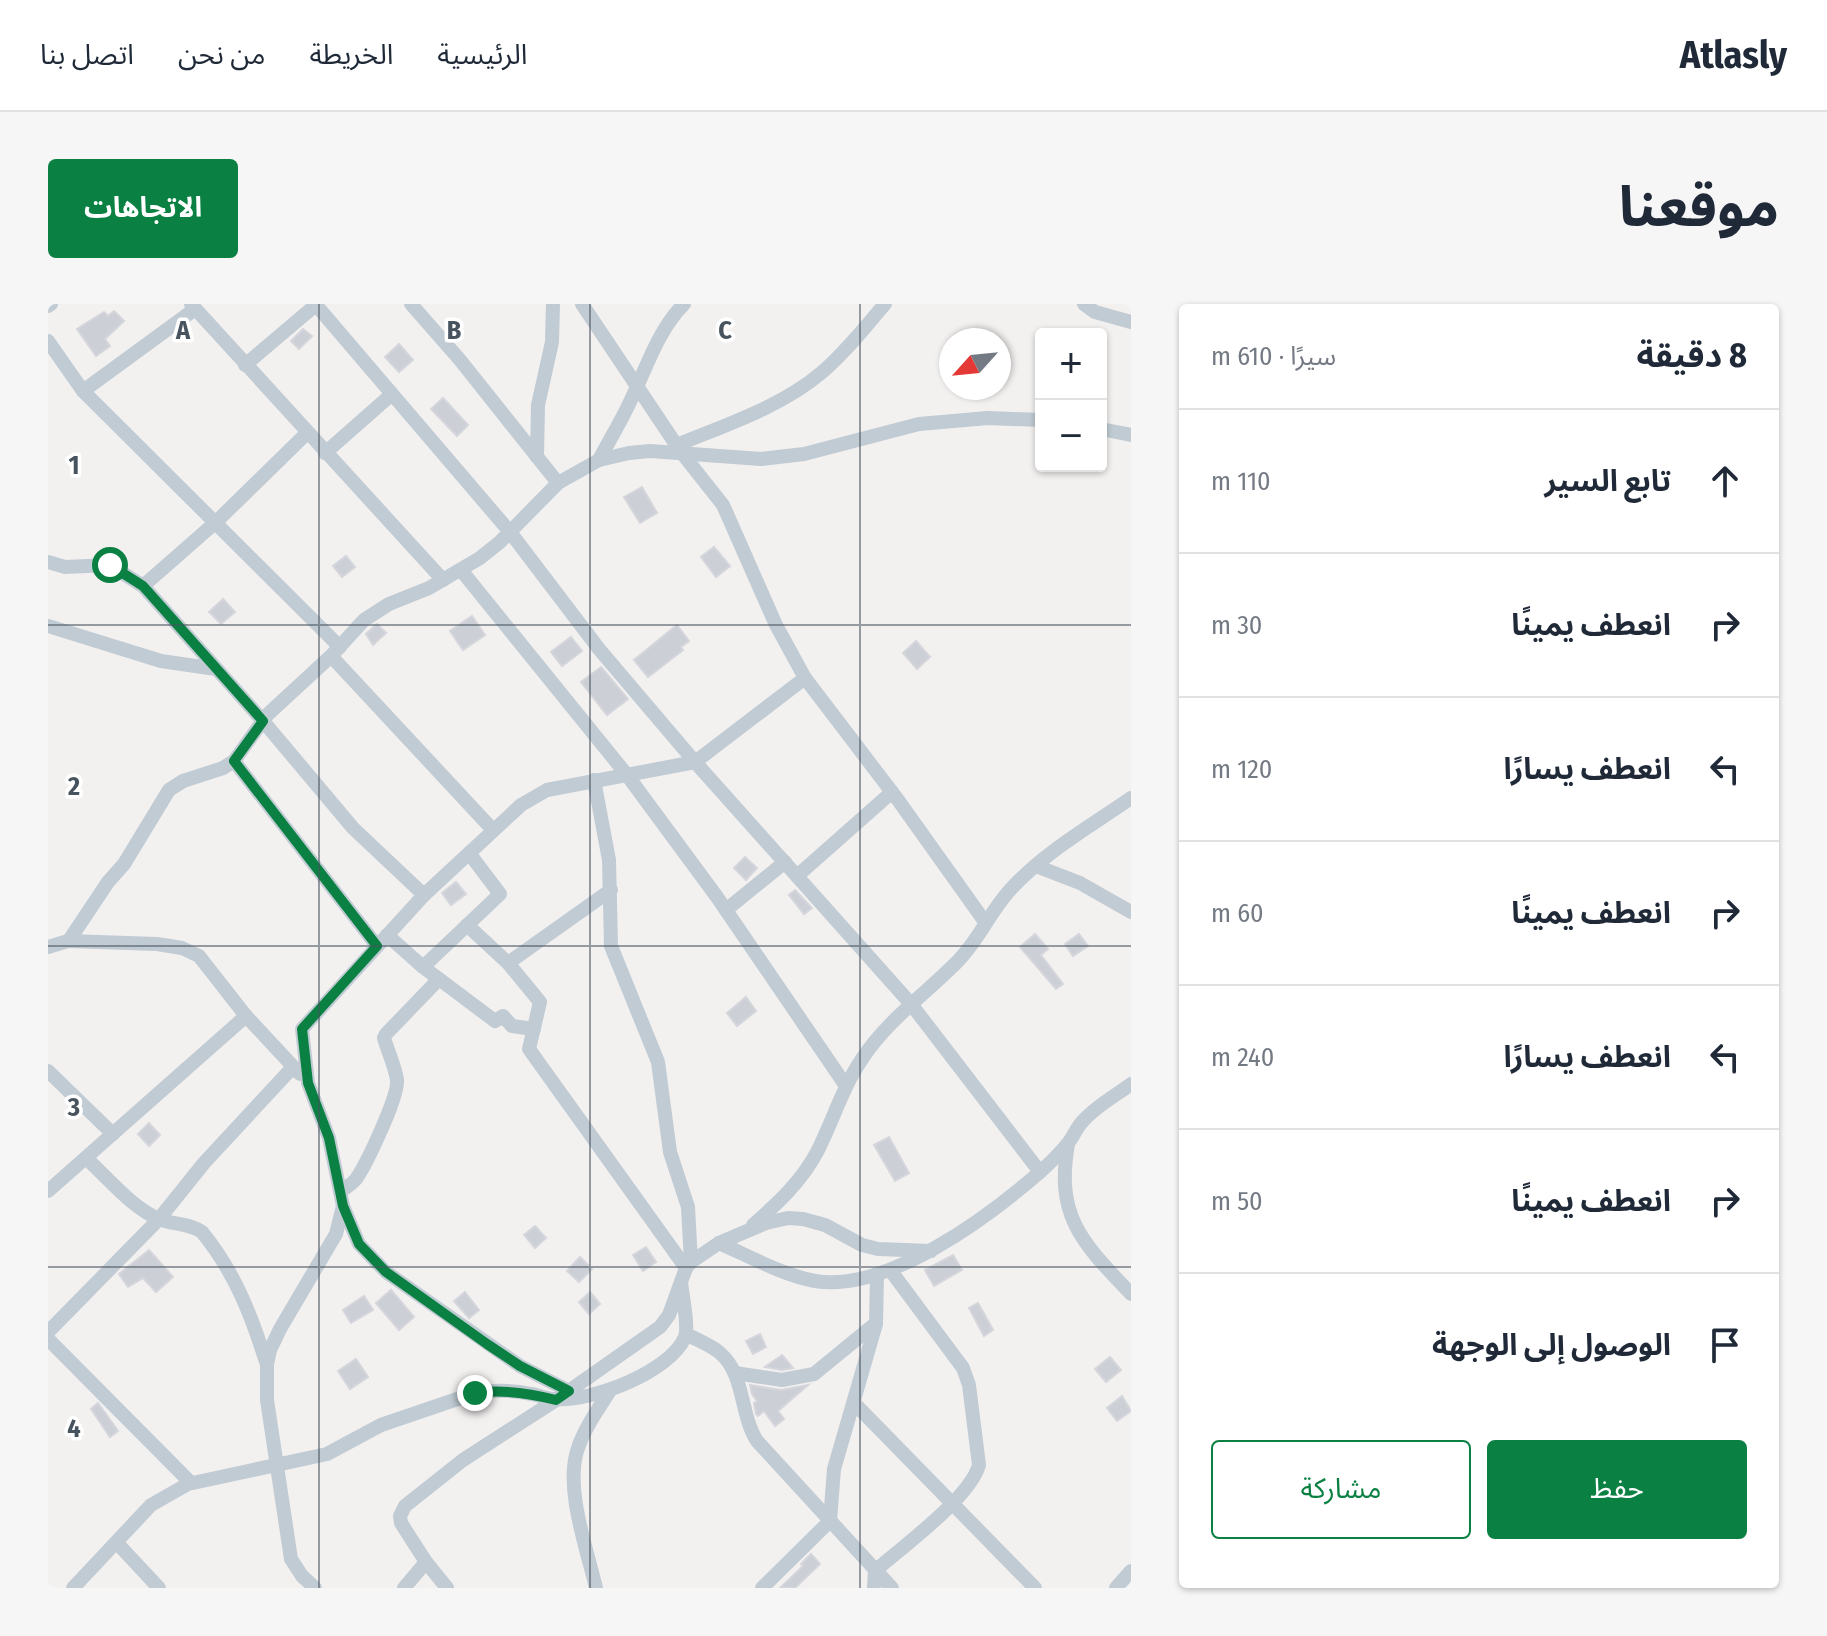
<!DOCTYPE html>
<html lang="ar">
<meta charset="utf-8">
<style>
:root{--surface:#fff;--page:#f6f6f7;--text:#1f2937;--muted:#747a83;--line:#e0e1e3;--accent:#0b8043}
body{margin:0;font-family:"Fira Sans Condensed","Noto Sans Arabic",sans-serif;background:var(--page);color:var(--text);direction:rtl}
.controls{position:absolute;right:24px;top:24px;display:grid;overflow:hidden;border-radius:8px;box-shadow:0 2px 6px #0004}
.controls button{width:72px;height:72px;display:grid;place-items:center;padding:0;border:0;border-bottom:2px solid var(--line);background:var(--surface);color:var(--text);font:40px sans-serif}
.compass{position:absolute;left:891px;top:24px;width:72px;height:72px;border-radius:50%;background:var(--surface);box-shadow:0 2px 6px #0004;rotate:243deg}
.stop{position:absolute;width:24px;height:24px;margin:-18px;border:6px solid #0b8043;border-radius:50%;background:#fff}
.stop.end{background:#0b8043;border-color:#fff;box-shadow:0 2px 8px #0008}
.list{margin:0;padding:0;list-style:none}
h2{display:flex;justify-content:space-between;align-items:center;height:104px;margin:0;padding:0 32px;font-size:34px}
h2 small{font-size:26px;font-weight:400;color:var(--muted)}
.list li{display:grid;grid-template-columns:52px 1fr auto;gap:24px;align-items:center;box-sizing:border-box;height:144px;padding:0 32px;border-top:2px solid var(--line)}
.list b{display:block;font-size:30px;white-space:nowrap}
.list em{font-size:26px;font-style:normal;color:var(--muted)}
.actions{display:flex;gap:16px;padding:24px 32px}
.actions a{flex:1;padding:18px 0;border:2px solid var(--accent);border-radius:8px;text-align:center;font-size:28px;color:var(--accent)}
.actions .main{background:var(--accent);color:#fff}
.icon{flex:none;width:44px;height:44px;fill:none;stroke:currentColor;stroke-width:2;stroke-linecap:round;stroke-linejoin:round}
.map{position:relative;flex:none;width:1083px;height:1284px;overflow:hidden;direction:ltr;border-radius:8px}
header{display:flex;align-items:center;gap:48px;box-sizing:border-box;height:112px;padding:0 40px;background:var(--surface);border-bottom:2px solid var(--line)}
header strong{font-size:38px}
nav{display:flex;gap:44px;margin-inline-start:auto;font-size:28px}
.intro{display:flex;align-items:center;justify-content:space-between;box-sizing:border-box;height:192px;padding:0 48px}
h1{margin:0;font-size:56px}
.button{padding:20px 36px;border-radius:8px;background:var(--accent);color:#fff;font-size:28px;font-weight:700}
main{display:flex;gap:48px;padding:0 48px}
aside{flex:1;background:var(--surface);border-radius:8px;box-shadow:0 2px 6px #0004}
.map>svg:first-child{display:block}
</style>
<header>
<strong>Atlasly</strong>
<nav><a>الرئيسية</a><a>الخريطة</a><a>من نحن</a><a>اتصل بنا</a></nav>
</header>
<div class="intro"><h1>موقعنا</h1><a class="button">الاتجاهات</a></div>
<main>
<aside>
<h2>8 دقيقة<small>سيرًا · 610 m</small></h2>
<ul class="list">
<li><svg class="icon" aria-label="ahead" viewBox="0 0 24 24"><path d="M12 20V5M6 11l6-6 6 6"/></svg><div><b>تابع السير</b></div><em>110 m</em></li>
<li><svg class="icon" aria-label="right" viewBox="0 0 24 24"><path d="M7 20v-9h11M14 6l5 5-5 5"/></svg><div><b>انعطف يمينًا</b></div><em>30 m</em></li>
<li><svg class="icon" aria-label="left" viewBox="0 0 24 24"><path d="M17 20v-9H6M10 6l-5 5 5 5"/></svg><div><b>انعطف يسارًا</b></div><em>120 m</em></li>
<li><svg class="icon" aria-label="right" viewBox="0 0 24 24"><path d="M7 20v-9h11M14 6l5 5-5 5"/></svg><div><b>انعطف يمينًا</b></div><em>60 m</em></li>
<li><svg class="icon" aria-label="left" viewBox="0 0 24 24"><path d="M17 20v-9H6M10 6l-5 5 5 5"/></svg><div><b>انعطف يسارًا</b></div><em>240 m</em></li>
<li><svg class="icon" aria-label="right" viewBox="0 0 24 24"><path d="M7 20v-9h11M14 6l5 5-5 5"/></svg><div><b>انعطف يمينًا</b></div><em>50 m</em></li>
<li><svg class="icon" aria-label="arrive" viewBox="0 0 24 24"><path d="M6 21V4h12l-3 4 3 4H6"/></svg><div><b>الوصول إلى الوجهة</b></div></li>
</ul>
<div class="actions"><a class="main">حفظ</a><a>مشاركة</a></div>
</aside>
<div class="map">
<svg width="1083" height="1284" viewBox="0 0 1083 1284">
<rect width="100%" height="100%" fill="#f3f0f0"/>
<g fill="#cccfd5" stroke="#d4d6dc" stroke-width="2">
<path d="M66,7L76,17L57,35L62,42L48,52L29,25L56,8L60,12Z"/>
<path d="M255,25L264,32L251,45L243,37Z"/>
<path d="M351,40L365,56L351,68L337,53Z"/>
<path d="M395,94L420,121L409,132L383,105Z"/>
<path d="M594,183L609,209L592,219L576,193Z"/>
<path d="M666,243L682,262L668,273L653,253Z"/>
<path d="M298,252L307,263L294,273L285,262Z"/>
<path d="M175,295L187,308L173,320L161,308Z"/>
<path d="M424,312L437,331L415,346L402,327Z"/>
<path d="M329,320L338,329L325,341L318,330Z"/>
<path d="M629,321L641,337L633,343L635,346L600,373L586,356Z"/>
<path d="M523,333L534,347L514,362L503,348Z"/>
<path d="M868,337L882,353L869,365L855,349Z"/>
<path d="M553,363L580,395L559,411L533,378Z"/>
<path d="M697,553L709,564L698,576L686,564Z"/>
<path d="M408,578L418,590L403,601L394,589Z"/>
<path d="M747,586L764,604L756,610L741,591Z"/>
<path d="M987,630L1000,645L993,651L1015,680L1008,685L972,643Z"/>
<path d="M1031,630L1040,642L1025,652L1017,640Z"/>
<path d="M698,693L708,707L689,722L679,709Z"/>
<path d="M101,819L112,831L101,842L90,830Z"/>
<path d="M841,833L861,869L847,877L826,841Z"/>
<path d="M487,922L498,934L487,944L476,931Z"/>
<path d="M598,943L608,958L595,967L585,951Z"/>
<path d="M101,946L125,973L108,988L95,974L80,983L71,970Z"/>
<path d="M905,951L914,966L886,982L877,966Z"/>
<path d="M532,953L544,965L531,978L519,967Z"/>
<path d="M343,986L366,1013L351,1026L328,999Z"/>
<path d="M417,988L431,1006L421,1014L406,997Z"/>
<path d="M542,988L552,1000L541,1010L531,998Z"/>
<path d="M316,992L325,1006L303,1019L295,1006Z"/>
<path d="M930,999L945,1026L936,1032L921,1004Z"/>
<path d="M712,1030L718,1043L705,1050L698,1037Z"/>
<path d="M734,1051L745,1064L734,1066L717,1063Z"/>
<path d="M1062,1053L1073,1066L1058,1078L1047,1065Z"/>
<path d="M308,1055L320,1073L302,1085L290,1067Z"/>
<path d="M760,1081L730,1107L736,1115L727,1122L716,1107L710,1112L708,1110L706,1099L709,1097L704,1090L702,1081L733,1086Z"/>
<path d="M1074,1092L1083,1107L1069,1117L1059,1104Z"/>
<path d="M50,1099L70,1127L62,1133L43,1105Z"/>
<path d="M763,1250L772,1260L747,1284H732L755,1262L753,1260Z"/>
</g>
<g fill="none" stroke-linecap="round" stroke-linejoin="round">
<g stroke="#c0cbd3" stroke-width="14">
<path d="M143,0L395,276"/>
<path d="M363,0L412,56L510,179"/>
<path d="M534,0L633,148L675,201L728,321L757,374L850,496L937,618"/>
<path d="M1036,0L1047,8L1083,18"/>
<path d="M268,1L462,228L551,345L647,458L863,700L992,868"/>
<path d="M0,2L3,0"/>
<path d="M0,37L35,87L292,343"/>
<path d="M197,61L269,0"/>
<path d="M35,87L147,5"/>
<path d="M1053,125L1083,131"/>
<path d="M629,141C677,121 733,103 773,69C797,49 817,23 837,0"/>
<path d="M277,149L344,90"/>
<path d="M489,153L490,101L504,38L505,0"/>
<path d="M551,156C561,137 572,119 581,100C598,66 609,27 636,0"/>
<path d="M0,258L17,263L62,261L95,282L215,417L305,524L376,591"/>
<path d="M413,266L579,471L669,593L798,782"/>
<path d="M95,282L168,218L259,129"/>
<path d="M0,322L113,357L168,365"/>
<path d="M283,352L445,526"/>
<path d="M186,457L329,642"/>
<path d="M546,476L561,556L563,642L610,758L622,848L640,903L643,958"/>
<path d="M988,562L1032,579L1083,608"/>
<path d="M749,572L844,488"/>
<path d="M678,606L737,558"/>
<path d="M419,621L460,659L492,698L481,745L638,964"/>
<path d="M339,631L375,663L447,717L455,712L464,722L486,725"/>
<path d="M20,637L109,640L134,644L151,652L198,712L252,770"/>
<path d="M0,643L20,637L24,632L60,578L76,560L121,486L135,477L175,464L186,457L219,411L283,352L316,316L341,300L381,284L432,254L452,238L510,179L551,156L581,149L602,147L713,155L756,150L871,120L940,114L993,116"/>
<path d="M460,659L563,586"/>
<path d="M375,663L452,590L421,549"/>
<path d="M0,767L65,830"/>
<path d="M1020,840C1007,914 1035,939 1083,990"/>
<path d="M38,854C60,874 84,904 111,915C126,921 141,919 154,928C186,967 203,1010 218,1058"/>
<path d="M0,887L198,712"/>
<path d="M293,887C299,883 304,880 308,875C318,861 351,792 349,776C347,762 340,748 336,734L338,730L391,675"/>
<path d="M295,902L311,940L338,968L472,1062L521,1087"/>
<path d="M705,921C730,899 753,878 769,848C785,817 794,784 814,755C839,717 876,691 908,659C930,638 941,609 962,586C995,549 1043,522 1083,494"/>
<path d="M671,939C701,952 734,971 767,977C839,989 940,913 992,868C1002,859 1013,848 1021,838C1026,831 1029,823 1035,817C1048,802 1067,792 1083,780"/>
<path d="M0,1028L111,915L156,859L245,763"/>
<path d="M638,1030C649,1036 663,1041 672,1049C697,1070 692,1111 709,1137L844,1284"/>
<path d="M0,1035L143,1179"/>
<path d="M687,1069L734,1076L766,1070L827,1020"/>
<path d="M806,1099L987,1284"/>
<path d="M69,1239L111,1284"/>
<path d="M25,1284L103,1201L140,1180L279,1150L333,1121L427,1089C445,1086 465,1086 483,1090C491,1091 499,1095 507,1095C544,1098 622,1068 637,1033C641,1022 634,990 633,978"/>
<path d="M267,1284L254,1272L243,1255L219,1096V1060L222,1046L232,1025L288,930L295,902L281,834L260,779L254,725L376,591L473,501L499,486L647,458L757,374"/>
<path d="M356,1284L378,1258"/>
<path d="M399,1284L378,1258L353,1219L352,1212L357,1202L415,1156L508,1096L612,1023L621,1011L638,964L643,958L671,939L718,919L740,914L755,915L777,921L814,941L830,945L883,947"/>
<path d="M548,1284C539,1245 516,1183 530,1144C537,1123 551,1104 563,1085"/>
<path d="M714,1284L782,1217L786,1165L828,1020L829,971"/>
<path d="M826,1284L827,1267C854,1243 922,1194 931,1161L921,1081L915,1064L843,967"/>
<path d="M1068,1284L1083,1267"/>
</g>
</g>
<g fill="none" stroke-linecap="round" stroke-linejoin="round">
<path stroke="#0b8043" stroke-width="10" d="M62,261L95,282L215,417L186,457L329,642L254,725L260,779L281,834L295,902L311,940L338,968L439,1040L472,1062L521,1087L508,1096C481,1089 455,1085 427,1089"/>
</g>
<path fill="none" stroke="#47545f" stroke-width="2" stroke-opacity="0.55" d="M271,0V1284M542,0V1284M812,0V1284M0,321H1083M0,642H1083M0,963H1083"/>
<g font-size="26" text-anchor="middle" font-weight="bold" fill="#47545f" stroke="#fff" stroke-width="7" stroke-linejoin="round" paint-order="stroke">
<text x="135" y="35">A</text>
<text x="406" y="35">B</text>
<text x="677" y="35">C</text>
<text x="26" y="170">1</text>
<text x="26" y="491">2</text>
<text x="26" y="812">3</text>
<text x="26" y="1133">4</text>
</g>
</svg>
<div class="controls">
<button>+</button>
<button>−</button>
</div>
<svg class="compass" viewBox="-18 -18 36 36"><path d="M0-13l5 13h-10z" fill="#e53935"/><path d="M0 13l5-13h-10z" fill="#747a83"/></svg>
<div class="stop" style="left:62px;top:261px"></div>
<div class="stop end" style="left:427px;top:1089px"></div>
</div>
</main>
